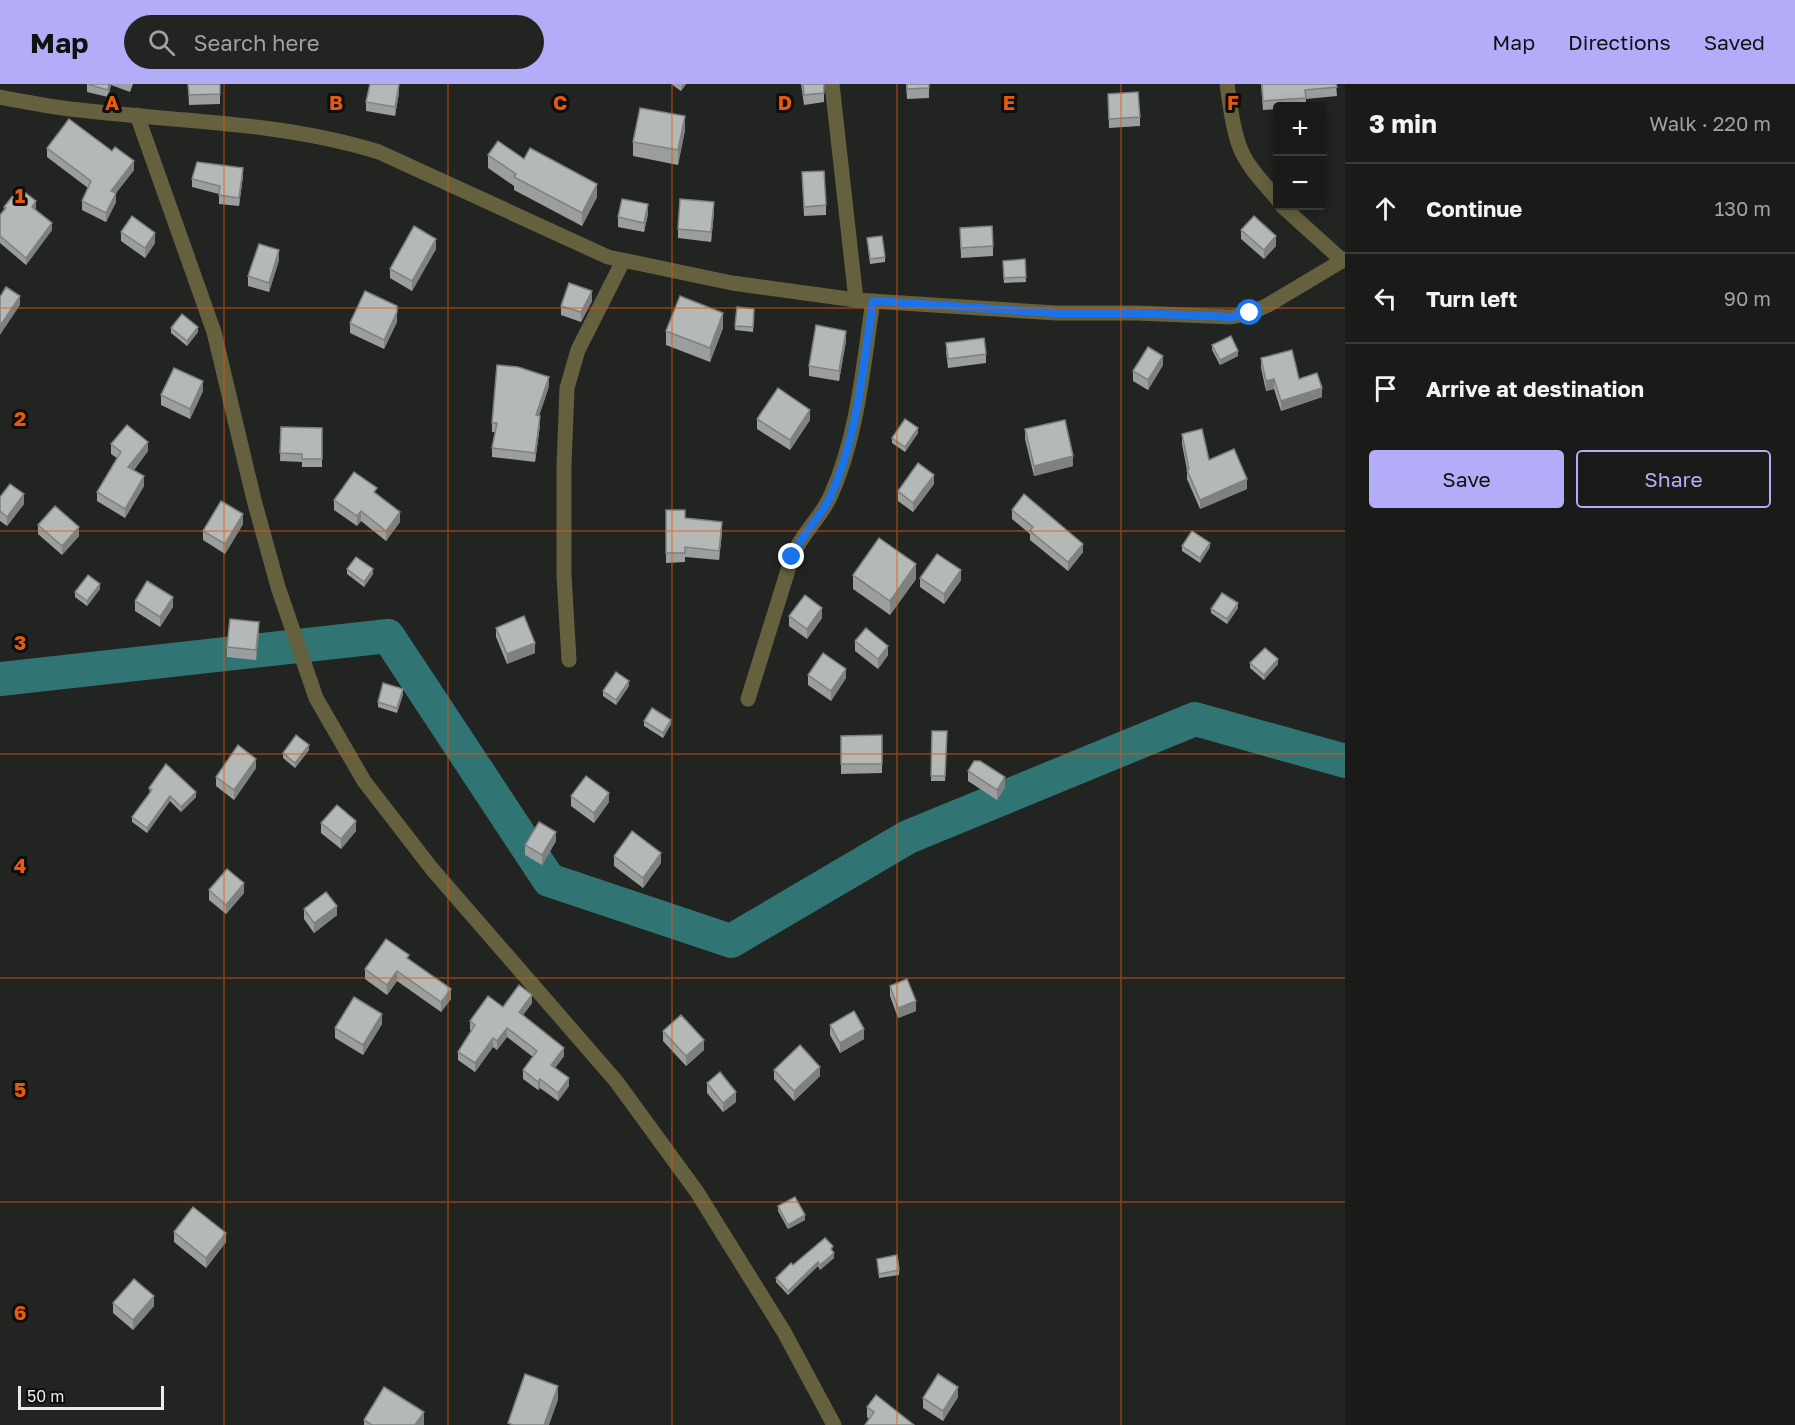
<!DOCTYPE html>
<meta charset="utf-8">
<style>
:root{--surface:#1a1b19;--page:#232422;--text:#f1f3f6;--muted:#9fa1a2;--line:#383938;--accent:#b3adf9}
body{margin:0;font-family:"Golos Text",sans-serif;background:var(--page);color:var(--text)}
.controls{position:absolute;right:18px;top:18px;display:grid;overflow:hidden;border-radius:6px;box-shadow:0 3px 15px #0003}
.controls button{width:54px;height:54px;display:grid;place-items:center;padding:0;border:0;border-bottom:2px solid var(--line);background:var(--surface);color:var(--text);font:30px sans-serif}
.scale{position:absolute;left:18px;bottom:15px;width:146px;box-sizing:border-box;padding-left:6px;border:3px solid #ebecea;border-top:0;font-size:16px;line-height:21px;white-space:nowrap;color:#ebecea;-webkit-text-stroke:4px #0c0d0c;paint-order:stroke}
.stop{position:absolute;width:18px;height:18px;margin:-14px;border:4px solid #1a73e8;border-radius:50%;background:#fff}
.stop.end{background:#1a73e8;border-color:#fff;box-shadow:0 2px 6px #0008}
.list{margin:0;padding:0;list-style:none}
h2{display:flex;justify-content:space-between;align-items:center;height:78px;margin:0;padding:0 24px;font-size:26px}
h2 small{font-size:20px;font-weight:400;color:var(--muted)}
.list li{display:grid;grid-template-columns:39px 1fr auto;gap:18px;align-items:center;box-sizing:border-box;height:90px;padding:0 24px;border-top:2px solid var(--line)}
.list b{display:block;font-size:22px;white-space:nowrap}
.list em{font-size:20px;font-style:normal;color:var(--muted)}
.actions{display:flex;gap:12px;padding:18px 24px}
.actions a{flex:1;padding:14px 0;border:2px solid var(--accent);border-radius:6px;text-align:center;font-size:21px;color:var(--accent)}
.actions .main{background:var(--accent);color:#111}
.icon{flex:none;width:33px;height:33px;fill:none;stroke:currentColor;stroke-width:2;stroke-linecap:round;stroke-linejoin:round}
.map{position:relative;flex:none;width:1345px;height:1341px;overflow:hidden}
header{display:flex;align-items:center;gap:36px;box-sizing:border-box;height:84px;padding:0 30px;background:var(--accent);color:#111}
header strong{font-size:28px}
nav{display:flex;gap:33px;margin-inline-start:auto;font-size:21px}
.search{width:420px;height:54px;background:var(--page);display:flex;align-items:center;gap:15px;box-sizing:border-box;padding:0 21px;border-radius:33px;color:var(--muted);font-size:22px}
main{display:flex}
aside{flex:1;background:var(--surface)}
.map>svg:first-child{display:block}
</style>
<header>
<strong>Map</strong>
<div class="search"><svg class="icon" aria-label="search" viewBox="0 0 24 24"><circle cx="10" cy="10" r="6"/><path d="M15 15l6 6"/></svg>Search here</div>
<nav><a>Map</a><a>Directions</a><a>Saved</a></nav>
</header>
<main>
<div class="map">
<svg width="1345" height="1341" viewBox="0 0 1345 1341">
<rect width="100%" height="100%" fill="#222421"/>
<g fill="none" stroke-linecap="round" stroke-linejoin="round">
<path stroke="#317474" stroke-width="34" d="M0,595L388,552L549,796L731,857L908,753L1195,635L1345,677"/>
<g stroke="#65613e" stroke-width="15">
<path d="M832,0L856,216"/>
<path d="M1227,0C1230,20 1232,42 1239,61C1246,82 1264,99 1278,116"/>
<path d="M0,13C21,17 42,21 63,24C168,38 277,36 379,68L608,173L732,199L856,216L1056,229H1137L1231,233L1250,229L1268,221L1345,175"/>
<path d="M137,31L214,248L254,416L278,503L316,614L364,697L432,785L616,997L697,1108L784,1248L834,1341"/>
<path d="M1282,122L1343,177"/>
<path d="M569,576L564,491V382L567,304L578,266L623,177"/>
<path d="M748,615L792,473C801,450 821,434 831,411C858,351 863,282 873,217"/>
</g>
</g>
<g fill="#9b9e9d">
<path d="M87,0H133L130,8L111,1L108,13L87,8Z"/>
<path d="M188,0H220V20L189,21Z"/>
<path d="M671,0H686L681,7Z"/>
<path d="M801,0H824V18L804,21Z"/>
<path d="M906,0H929V14L907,15Z"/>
<path d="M1261,0H1336L1337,12L1306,15V22H1278V25L1263,26Z"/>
<path d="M399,9L395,32L366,27V18Z"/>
<path d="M1108,10L1140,33V42L1109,44Z"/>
<path d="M685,46L678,81L633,72V58Z"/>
<path d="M47,64L134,86L116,109V118L106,138L82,126V117L88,104L47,73Z"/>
<path d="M488,71L524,75L597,113L582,142L514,106V102L488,84Z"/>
<path d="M802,88L826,121V131L804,132Z"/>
<path d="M243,92L239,122L219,120V110L192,103V95Z"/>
<path d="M4,123L36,124L35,126L52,146L26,181L0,159V131L4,125Z"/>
<path d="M714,128L711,158L678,154V145Z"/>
<path d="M648,130L644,148L618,143V133Z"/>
<path d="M960,144L993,162V172L961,174Z"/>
<path d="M1241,146L1276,162L1264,175L1241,155Z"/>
<path d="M121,148L155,159L145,174L121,157Z"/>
<path d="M867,154L885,173V178L870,180Z"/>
<path d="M436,165L412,207L390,194V185Z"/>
<path d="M1025,175L1026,198L1004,199L1003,177Z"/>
<path d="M279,176L269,208L248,202V192Z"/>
<path d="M592,217L581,238L561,231V222Z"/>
<path d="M754,229L753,248L735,246V242Z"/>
<path d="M397,238L384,265L350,249V239Z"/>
<path d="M171,244L198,248L187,262L171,249Z"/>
<path d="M723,244L710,278L666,261V247Z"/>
<path d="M846,257L839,297L809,292V282Z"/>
<path d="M946,259L986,270V279L948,284L946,268Z"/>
<path d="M1212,261L1238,272L1220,281L1212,266Z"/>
<path d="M1261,274L1299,295L1322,313L1281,327L1274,305L1266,307L1261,284Z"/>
<path d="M1163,281L1148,306L1133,297V287Z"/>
<path d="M549,302L539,332L540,341L535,378L492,373V364L495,348H492V339Z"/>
<path d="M203,307L190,335L161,321V311Z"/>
<path d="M757,335L810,336L790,366L757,345Z"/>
<path d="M281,343L322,344V383H302V378L280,377Z"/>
<path d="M1025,345L1073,382L1034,392L1025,355Z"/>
<path d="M918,349L905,368L892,359V354Z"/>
<path d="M1182,350L1209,376L1247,405L1200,425L1187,395V386L1182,360Z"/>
<path d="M111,360L148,367L134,386L144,402L125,434L97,417V408L117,374L111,370Z"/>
<path d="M934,400L913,428L898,417V407Z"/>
<path d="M377,410L400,438L386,457L361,437L357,442L334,426V416Z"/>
<path d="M0,413L24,420L7,442L0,437Z"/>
<path d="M666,426L722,448L719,476L685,473V478L666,479Z"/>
<path d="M1012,426L1083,468L1068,487L1030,456V450L1012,435Z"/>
<path d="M243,440L225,470L203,456V447Z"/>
<path d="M38,441L79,452L62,471L38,450Z"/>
<path d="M1182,462L1210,463L1200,479L1182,467Z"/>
<path d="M347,485L373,490L364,503L347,490Z"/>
<path d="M853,491L916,495L890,531L853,505Z"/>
<path d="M920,494L961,496L944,520L920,503Z"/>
<path d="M100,505L87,522L75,513V508Z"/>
<path d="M135,517L173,523L160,543L135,527Z"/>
<path d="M1238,524L1227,540L1211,529V525Z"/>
<path d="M789,532L822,534L807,555L789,542Z"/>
<path d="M496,544L535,569L507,580L496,553Z"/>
<path d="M259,547L256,576L227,573V563Z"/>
<path d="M855,557L888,571L878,585L855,567Z"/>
<path d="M1250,579L1278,580L1264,596L1250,584Z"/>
<path d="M808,591L846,594L831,617L808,601Z"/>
<path d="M629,602L616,621L603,612V607Z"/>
<path d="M403,610L397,629L378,623V618Z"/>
<path d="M644,637L671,640L663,654L644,642Z"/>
<path d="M932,647H947L945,697H931Z"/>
<path d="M882,651V689L841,690V652Z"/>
<path d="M309,666L295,684L283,674V669Z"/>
<path d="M256,684L234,716L216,702V693Z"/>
<path d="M968,687L1005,703L997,716L968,697Z"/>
<path d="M149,704L196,713L181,728L170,717L147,749L132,738V733L150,709Z"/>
<path d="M571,712L609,718L594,739L571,722Z"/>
<path d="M321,739L356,747L341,765L321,749Z"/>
<path d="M556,757L542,781L525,771V761Z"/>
<path d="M614,772L661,779L643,804L614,782Z"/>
<path d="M209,806L244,809L226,830L209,816Z"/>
<path d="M304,825L337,831L314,849L304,835Z"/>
<path d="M409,875L451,915L441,928L397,897L387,911L365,895V885Z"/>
<path d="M890,902L916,927L898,934L890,912Z"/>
<path d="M532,919L523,931L564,972L555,984L569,1002L558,1017L540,1004L538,1006L523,995V986L533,973L507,953L497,966L493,963L475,988L458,976V968L472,947L470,946V937L503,923Z"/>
<path d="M382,940L363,971L335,954V944Z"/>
<path d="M830,941L864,955L840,969L830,951Z"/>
<path d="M663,947L704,966L686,982L663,957Z"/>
<path d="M774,986L820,992L794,1017L774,995Z"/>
<path d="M707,999L736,1018L723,1028L707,1009Z"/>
<path d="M778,1122L805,1136L788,1145L778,1127Z"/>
<path d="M174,1148L226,1158L206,1184L174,1158Z"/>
<path d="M833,1167L834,1174L820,1186L818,1182L788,1211L776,1198V1194L793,1181Z"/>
<path d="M877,1175L899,1186V1191L879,1194Z"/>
<path d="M113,1219L154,1222L133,1246L113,1229Z"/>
<path d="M958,1313L943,1337L923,1324V1314Z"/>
<path d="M867,1323L914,1341L869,1335L867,1333Z"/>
<path d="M364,1336L424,1341H364Z"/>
</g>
<g fill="#7e817f">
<path d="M109,0H111V1L108,13V6Z"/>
<path d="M399,0V9L395,32V23Z"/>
<path d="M683,0H686L681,7V2Z"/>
<path d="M685,32V46L678,81V66Z"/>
<path d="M134,77V86L116,109V118L106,138V129L111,107Z"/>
<path d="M243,84V92L239,122V114Z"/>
<path d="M597,100V113L582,142V129Z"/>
<path d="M36,117V124L32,130V123Z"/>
<path d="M714,118V128L711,158V148Z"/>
<path d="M648,120V130L644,148V139Z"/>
<path d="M52,139V146L26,181V174Z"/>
<path d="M155,149V159L145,174V164Z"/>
<path d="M1276,152V162L1264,175V166Z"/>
<path d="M436,155V165L412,207V197Z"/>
<path d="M279,166V176L269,208V199Z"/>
<path d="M592,207V217L581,238V228Z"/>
<path d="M20,212V221L0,251V242Z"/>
<path d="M397,228V238L384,265V256Z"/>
<path d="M723,229V244L710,278V264Z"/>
<path d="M198,243V248L187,262V257Z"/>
<path d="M846,247V257L839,297V287Z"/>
<path d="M1238,267V272L1220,281V276Z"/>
<path d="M1163,272V281L1148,306V296Z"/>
<path d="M549,293V302L536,341V331Z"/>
<path d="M1274,295V305L1266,307V297Z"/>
<path d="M203,297V307L190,335V325Z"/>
<path d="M1322,304V313L1281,327V317Z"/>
<path d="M810,326V336L790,366V356Z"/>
<path d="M540,332V341L535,378V369Z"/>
<path d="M918,344V349L905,368V363Z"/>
<path d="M148,358V367L128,392V383Z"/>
<path d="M1073,372V382L1034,392V382Z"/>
<path d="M934,391V400L913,428V419Z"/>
<path d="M144,392V402L125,434V425Z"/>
<path d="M1247,395V405L1200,425V416Z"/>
<path d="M24,410V420L7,442V433Z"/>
<path d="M361,427V437L357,442V432Z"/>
<path d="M400,428V438L386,457V447Z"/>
<path d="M243,430V440L225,470V460Z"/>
<path d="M722,438V448L719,476V467Z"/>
<path d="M79,443V452L62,471V462Z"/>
<path d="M1210,459V463L1200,479V474Z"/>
<path d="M1083,460V468L1068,487V478Z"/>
<path d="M916,480V495L890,531V517Z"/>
<path d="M373,485V490L364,503V498Z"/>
<path d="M961,486V496L944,520V510Z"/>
<path d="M100,500V505L87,522V517Z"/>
<path d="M173,513V523L160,543V533Z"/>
<path d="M1238,519V524L1227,540V535Z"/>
<path d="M822,524V534L807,555V545Z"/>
<path d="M259,538V547L256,576V566Z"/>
<path d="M535,559V569L507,580V570Z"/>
<path d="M888,562V571L878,585V575Z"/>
<path d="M1278,575V580L1264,596V591Z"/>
<path d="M846,585V594L831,617V607Z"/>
<path d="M629,597V602L616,621V616Z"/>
<path d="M403,605V610L397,629V624Z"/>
<path d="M671,636V640L663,654V649Z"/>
<path d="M309,661V666L295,684V679Z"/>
<path d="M256,675V684L234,716V706Z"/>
<path d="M1005,693V703L997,716V706Z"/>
<path d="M196,708V713L181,728V723Z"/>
<path d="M609,709V718L594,739V729Z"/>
<path d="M170,712V717L147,749V744Z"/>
<path d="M356,737V747L341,765V755Z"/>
<path d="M556,748V757L542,781V771Z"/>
<path d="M661,769V779L643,804V794Z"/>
<path d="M244,799V809L226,830V821Z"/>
<path d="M337,822V831L314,849V839Z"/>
<path d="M397,887V897L387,911V901Z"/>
<path d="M451,905V915L441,928V918Z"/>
<path d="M532,911V919L519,936V928Z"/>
<path d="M916,917V927L898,934V924Z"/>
<path d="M382,930V940L363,971V961Z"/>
<path d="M507,944V953L497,966V957Z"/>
<path d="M864,945V955L840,969V959Z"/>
<path d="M493,954V963L475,988V979Z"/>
<path d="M704,956V966L686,982V972Z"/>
<path d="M564,964V972L551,989V981Z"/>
<path d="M820,983V992L794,1017V1007Z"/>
<path d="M569,994V1002L558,1017V1009Z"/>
<path d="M540,995V1004L538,1006V998Z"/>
<path d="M736,1008V1018L723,1028V1019Z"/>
<path d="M805,1131V1136L788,1145V1141Z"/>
<path d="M226,1149V1158L206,1184V1174Z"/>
<path d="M834,1169V1174L820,1186V1181Z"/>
<path d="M818,1178V1182L788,1211V1207Z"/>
<path d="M154,1212V1222L133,1246V1236Z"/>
<path d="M558,1302V1316L549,1341H544Z"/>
<path d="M958,1303V1313L943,1337V1327Z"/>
<path d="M424,1328V1341H415Z"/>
</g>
<g fill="#b4b8b6" stroke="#7e817f" stroke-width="1.5">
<path d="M87,0H109L108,6Z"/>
<path d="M188,0H220V10L189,11Z"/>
<path d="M370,0H399L395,23L366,18Z"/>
<path d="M803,0H824V9L804,11Z"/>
<path d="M907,0H929V4L907,5Z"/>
<path d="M1262,0H1336L1337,3L1305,6L1306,14L1263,17Z"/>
<path d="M1138,8L1140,33L1109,35L1108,10Z"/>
<path d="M640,24L685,32L678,66L633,58Z"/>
<path d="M69,35L112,67L115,63L134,77L111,107L116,109L106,129L82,117L91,97L47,64Z"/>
<path d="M498,57L524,75L530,64L597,100L582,129L514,93L516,90L488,71Z"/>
<path d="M197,78L243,84L239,114L219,111L220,102L192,95Z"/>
<path d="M824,87L826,121L804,123L802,88Z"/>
<path d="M19,104L36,117L32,123L52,139L26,174L0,152V131L6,124L4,123Z"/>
<path d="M622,115L648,120L644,139L618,133Z"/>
<path d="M680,115L714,118L711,148L678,145Z"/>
<path d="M132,132L155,149L145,164L121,148Z"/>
<path d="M1254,132L1276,152L1264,166L1241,146Z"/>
<path d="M414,142L436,155L412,197L390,185Z"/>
<path d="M992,142L993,162L961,164L960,144Z"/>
<path d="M882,152L885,173L870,175L867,154Z"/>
<path d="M259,160L279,166L269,199L248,192Z"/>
<path d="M1025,175L1026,193L1004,194L1003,177Z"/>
<path d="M569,199L592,207L581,228L561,222Z"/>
<path d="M6,203L20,212L0,242V213Z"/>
<path d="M365,207L397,222V228L384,256L350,239Z"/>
<path d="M680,212L723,229L710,264L666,247Z"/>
<path d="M737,223L754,225L753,243L735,242Z"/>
<path d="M182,230L198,243L187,257L171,244Z"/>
<path d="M816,241L846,247L839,287L809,282Z"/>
<path d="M1231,252L1238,267L1220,276L1212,261Z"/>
<path d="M984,254L986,270L948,275L946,259Z"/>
<path d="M1148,263L1163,272L1148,296L1133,287Z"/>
<path d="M1292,266L1299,295L1317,289L1322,304L1281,317L1274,295L1266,297L1261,274Z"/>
<path d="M497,281L518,283L549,293L536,331L540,332L535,369L492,364L497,339H492Z"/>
<path d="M174,284L203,297L190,325L161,311Z"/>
<path d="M778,304L810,326L790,356L757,335Z"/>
<path d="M905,335L918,344L905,363L892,354Z"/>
<path d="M1065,336L1073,372L1034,382L1025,345Z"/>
<path d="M127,341L148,358L128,383L144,392L125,425L97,408L121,368L111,360Z"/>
<path d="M281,343L322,344V375H302V370L280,369Z"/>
<path d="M1202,345L1209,376L1234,365L1247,395L1200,416L1187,386L1189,385L1182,350Z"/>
<path d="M918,379L934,391L913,419L898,407Z"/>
<path d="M354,388L377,404L374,408L400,428L386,447L361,427L357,432L334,416Z"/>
<path d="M10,400L24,410L7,433L0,427V413Z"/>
<path d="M1024,410L1083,460L1068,478L1030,447L1033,443L1012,426Z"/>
<path d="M221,417L243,430L225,460L203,447Z"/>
<path d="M55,422L79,443L62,462L38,441Z"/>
<path d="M666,426H685V434L722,438L719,467L685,463V469H666Z"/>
<path d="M1192,447L1210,459L1200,474L1182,462Z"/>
<path d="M879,454L916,480L890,517L853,491Z"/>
<path d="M937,470L961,486L944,510L920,494Z"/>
<path d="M356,473L373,485L364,498L347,485Z"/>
<path d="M88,491L100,500L87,517L75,508Z"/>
<path d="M147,497L173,513L160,533L135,517Z"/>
<path d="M1222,509L1238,519L1227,535L1211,525Z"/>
<path d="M805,511L822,524L807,545L789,532Z"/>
<path d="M524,532L535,559L507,570L496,544Z"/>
<path d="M230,535L259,538L256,566L227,563Z"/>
<path d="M866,544L888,562L878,575L855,557Z"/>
<path d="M1265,564L1278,575L1264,591L1250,579Z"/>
<path d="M823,569L846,585L831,607L808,591Z"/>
<path d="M616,588L629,597L616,616L603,607Z"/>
<path d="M383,599L403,605L397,624L378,618Z"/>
<path d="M652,624L671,636L663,649L644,637Z"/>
<path d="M932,647H947L945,692H931Z"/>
<path d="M296,651L309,661L295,679L283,669Z"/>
<path d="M882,651V680H841V652Z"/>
<path d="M238,661L256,675L234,706L216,693Z"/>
<path d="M974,677H980L1005,693L997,706L968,687Z"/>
<path d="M166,680L196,708L181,723L170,712L147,744L132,733L152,706L149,704Z"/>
<path d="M586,692L609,709L594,729L571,712Z"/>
<path d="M337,721L356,737L341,755L321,739Z"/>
<path d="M539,738L556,748L542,771L525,761Z"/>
<path d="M632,747L661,769L643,794L614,772Z"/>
<path d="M227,785L244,799L226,821L209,806Z"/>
<path d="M326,808L337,822L314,839L304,825Z"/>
<path d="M386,855L409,871L407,874L451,905L441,918L397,887L387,901L365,885Z"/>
<path d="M907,895L916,917L898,924L890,902Z"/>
<path d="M519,901L532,911L519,928L564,964L551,981L569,994L558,1009L540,995L538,998L523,986L537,967L507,944L497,957L493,954L475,979L458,968L475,941L470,937L488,912L503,923Z"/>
<path d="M354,913L382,930L363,961L335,944Z"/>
<path d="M854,927L864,945L840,959L830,941Z"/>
<path d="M681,931L704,956L686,972L663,947Z"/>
<path d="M800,961L820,983L794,1007L774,986Z"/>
<path d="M720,988L736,1008L723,1019L707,999Z"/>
<path d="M795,1113L805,1131L788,1141L778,1122Z"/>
<path d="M193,1123L226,1149L206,1174L174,1148Z"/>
<path d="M825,1154L833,1162L831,1165L834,1169L820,1181L818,1178L788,1207L776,1194L791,1179L793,1181Z"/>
<path d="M897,1171L899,1186L879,1190L877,1175Z"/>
<path d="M134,1195L154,1212L133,1236L113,1219Z"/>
<path d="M525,1290L558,1302L544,1341H513L508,1339Z"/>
<path d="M938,1290L958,1303L943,1327L923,1314Z"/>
<path d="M384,1303L424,1328L415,1341H372L364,1336Z"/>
<path d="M876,1311L914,1341H865L874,1328L867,1323Z"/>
</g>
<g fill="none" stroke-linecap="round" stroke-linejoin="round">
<path stroke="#1a73e8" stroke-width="8" d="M792,473C801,450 821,434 831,411C858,351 863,282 873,217L1056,229H1137L1231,233L1250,229"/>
</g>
<path fill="none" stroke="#e8590c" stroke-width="1.5" stroke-opacity="0.55" d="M224,0V1341M448,0V1341M672,0V1341M897,0V1341M1121,0V1341M0,224H1345M0,447H1345M0,670H1345M0,894H1345M0,1118H1345"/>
<g font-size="20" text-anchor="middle" font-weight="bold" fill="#e8590c" stroke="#0c0d0c" stroke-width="6" stroke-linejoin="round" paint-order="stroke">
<text x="112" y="26">A</text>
<text x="336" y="26">B</text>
<text x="560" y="26">C</text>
<text x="785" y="26">D</text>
<text x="1009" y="26">E</text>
<text x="1233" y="26">F</text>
<text x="20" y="119">1</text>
<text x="20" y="342">2</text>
<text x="20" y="566">3</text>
<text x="20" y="789">4</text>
<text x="20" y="1013">5</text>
<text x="20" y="1236">6</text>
</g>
</svg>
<div class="controls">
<button>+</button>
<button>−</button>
</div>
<div class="scale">50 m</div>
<div class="stop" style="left:1250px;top:229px"></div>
<div class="stop end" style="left:792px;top:473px"></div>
</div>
<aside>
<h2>3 min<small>Walk · 220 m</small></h2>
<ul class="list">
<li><svg class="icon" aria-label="ahead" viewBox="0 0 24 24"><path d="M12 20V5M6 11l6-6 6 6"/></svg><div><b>Continue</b></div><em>130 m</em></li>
<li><svg class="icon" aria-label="left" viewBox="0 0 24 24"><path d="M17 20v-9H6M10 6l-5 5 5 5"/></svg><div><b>Turn left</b></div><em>90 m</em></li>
<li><svg class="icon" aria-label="arrive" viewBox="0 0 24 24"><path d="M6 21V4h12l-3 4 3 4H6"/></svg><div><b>Arrive at destination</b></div></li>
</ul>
<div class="actions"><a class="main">Save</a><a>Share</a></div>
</aside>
</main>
